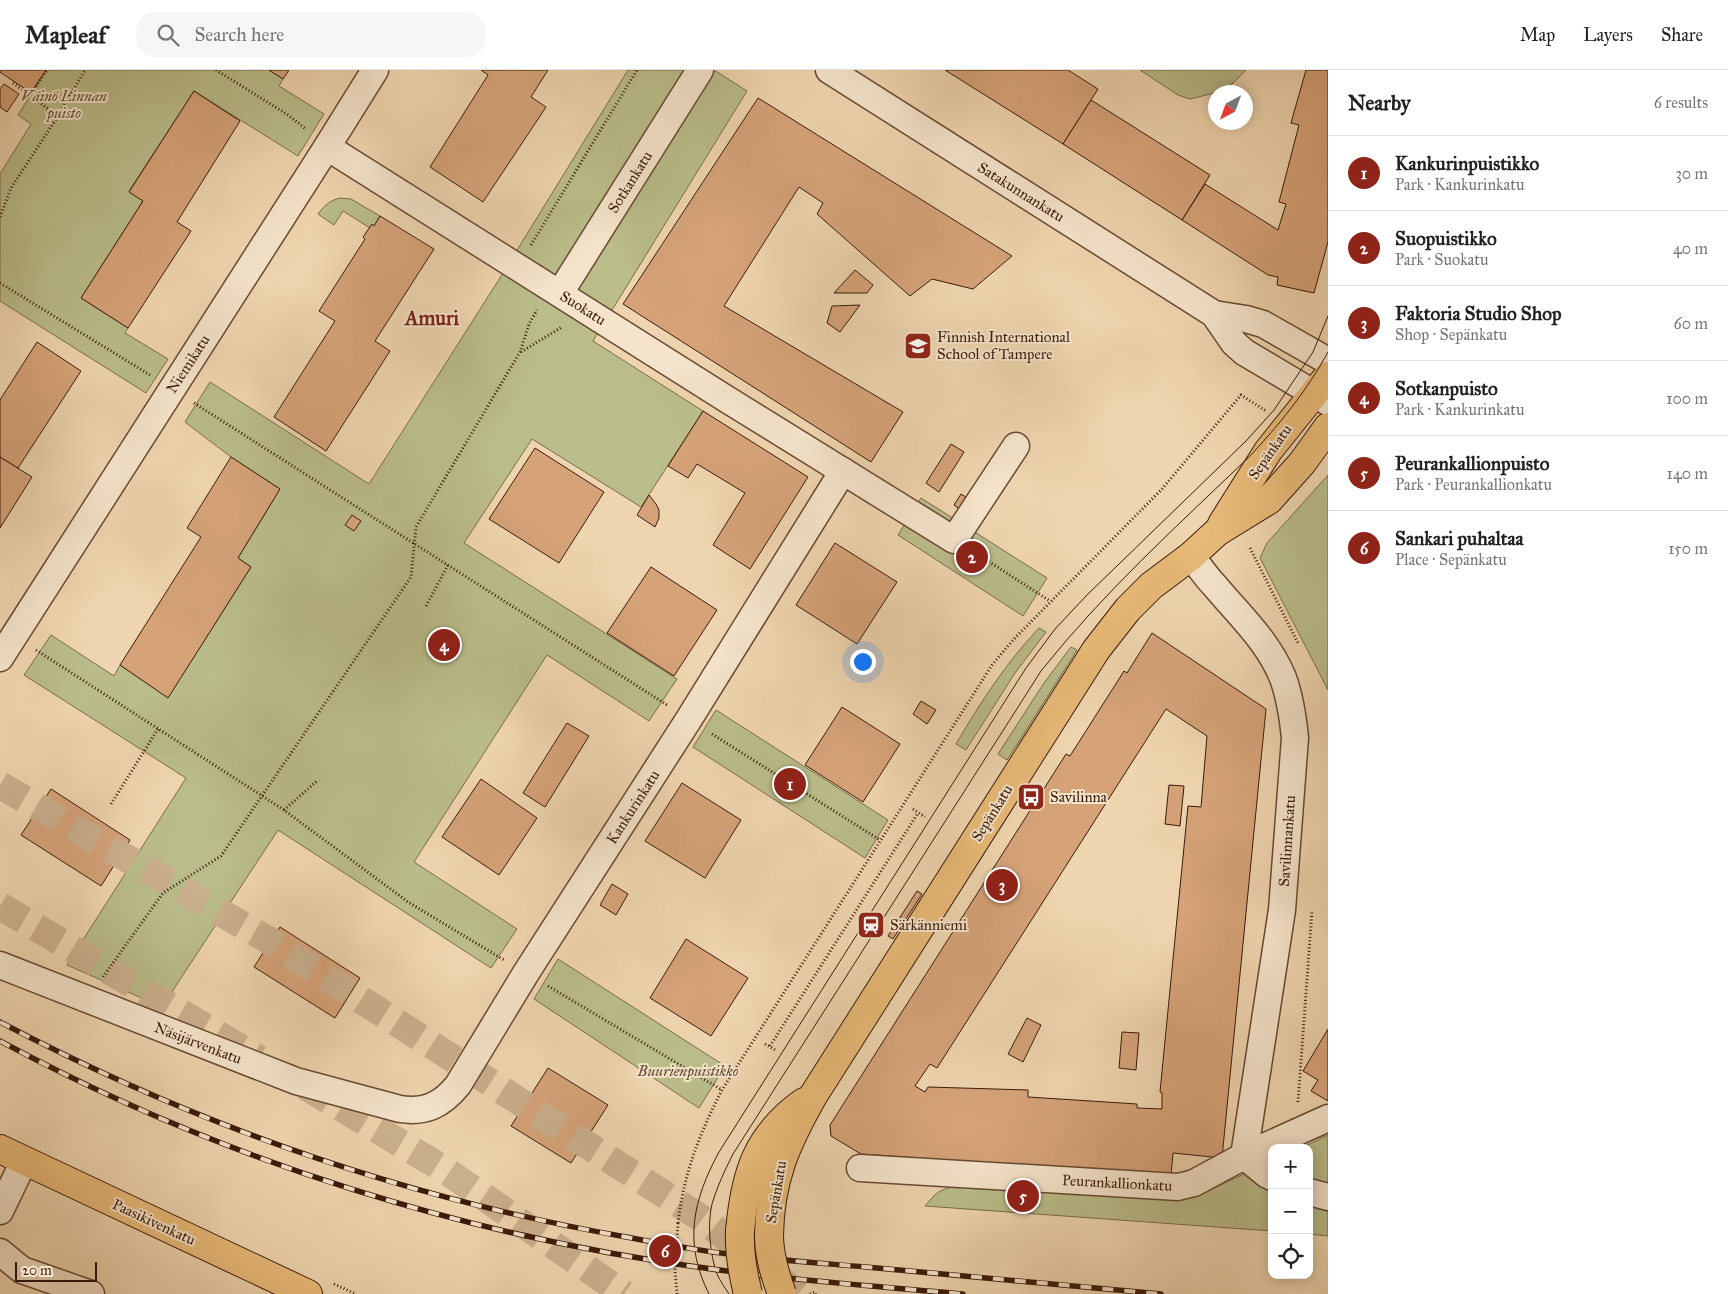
<!DOCTYPE html>
<meta charset="utf-8">
<style>
:root{--surface:#fff;--page:#f6f6f6;--text:#222;--muted:#767676;--line:#e0e0e0;--accent:#8f2418}
body{margin:0;font-family:"IM FELL Great Primer",serif;background:var(--page);color:var(--text)}
.controls{position:absolute;right:15px;bottom:15px;display:grid;overflow:hidden;border-radius:10px;box-shadow:0 2px 12px #0003}
.controls button{width:45px;height:45px;display:grid;place-items:center;padding:0;border:0;border-bottom:1px solid var(--line);background:var(--surface);color:var(--text);font:25px sans-serif}
.compass{position:absolute;left:1208px;top:15px;width:45px;height:45px;border-radius:50%;background:var(--surface);box-shadow:0 2px 12px #0003;rotate:221deg}
.scale{position:absolute;left:15px;bottom:12px;width:82px;box-sizing:border-box;padding-left:5px;border:2px solid #3a1a09;border-top:0;font-size:14px;line-height:18px;white-space:nowrap;color:#3a1a09;-webkit-text-stroke:4px #f5e4cb;paint-order:stroke}
.you{position:absolute;left:862px;top:591px;width:18px;height:18px;margin:-12px;border:4px solid #fff;border-radius:50%;background:#1a73e8;box-shadow:0 0 0 8px #1a73e833}
.badge{display:grid;place-items:center;width:32px;height:32px;border-radius:50%;background:var(--accent);color:#fff;font-size:16px;font-weight:700}
.pin{position:absolute;translate:-50% -50%;border:2px solid #fff;box-shadow:0 1px 5px #0006}
.list{margin:0;padding:0;list-style:none}
h2{display:flex;justify-content:space-between;align-items:center;height:65px;margin:0;padding:0 20px;font-size:21px}
h2 small{font-size:16px;font-weight:400;color:var(--muted)}
.list li{display:grid;grid-template-columns:32px 1fr auto;gap:15px;align-items:center;box-sizing:border-box;height:75px;padding:0 20px;border-top:1px solid var(--line)}
.list b{display:block;font-size:19px;white-space:nowrap}
.list p{margin:0;font-size:16px;white-space:nowrap;color:var(--muted)}
.list em{font-size:16px;font-style:normal;color:var(--muted)}
.icon{flex:none;width:28px;height:28px;fill:none;stroke:currentColor;stroke-width:2;stroke-linecap:round;stroke-linejoin:round}
.map{position:relative;flex:none;width:1328px;height:1224px;overflow:hidden}
header{display:flex;align-items:center;gap:30px;box-sizing:border-box;height:70px;padding:0 25px;background:var(--surface);border-bottom:1px solid var(--line)}
header strong{font-size:24px}
nav{display:flex;gap:28px;margin-inline-start:auto;font-size:18px}
.search{width:350px;height:45px;background:var(--page);display:flex;align-items:center;gap:12px;box-sizing:border-box;padding:0 18px;border-radius:20px;color:var(--muted);font-size:19px}
main{display:flex}
aside{flex:1;background:var(--surface)}
.map>svg:first-child{display:block}
</style>
<header>
<strong>Mapleaf</strong>
<div class="search"><svg class="icon" aria-label="search" viewBox="0 0 24 24"><circle cx="10" cy="10" r="6"/><path d="M15 15l6 6"/></svg>Search here</div>
<nav><a>Map</a><a>Layers</a><a>Share</a></nav>
</header>
<main>
<div class="map">
<svg width="1328" height="1224" viewBox="0 0 1328 1224">
<rect width="100%" height="100%" fill="#efd5af"/>
<filter id="stains"><feTurbulence type="fractalNoise" baseFrequency=".004" numOctaves="4"/><feColorMatrix values="0 0 0 0 .2 0 0 0 0 .09 0 0 0 0 .02 0 0 0 .5 -.17"/></filter>
<radialGradient id="worn" r=".72"><stop offset=".6" stop-color="#630" stop-opacity="0"/><stop offset="1" stop-color="#630" stop-opacity=".3"/></radialGradient>
<g fill="#babd8a" stroke="#7a6c4a">
<path d="M46,0H269L283,9L279,16L324,44L298,86L194,21L129,121L143,131L81,228L128,258L125,263L168,289L146,323L0,231V104L31,54L18,45Z"/>
<path d="M628,0H714L747,21L593,271L703,341L641,437L532,369L464,473L677,609L649,651L547,585L414,792L517,859L491,898L278,760L162,937L67,895L186,708L24,605L51,565L114,606L120,595L168,627L251,497L238,488L280,419L231,387L185,352L210,312L369,414L498,211Z"/>
<path d="M1140,0H1246L1232,14L1214,23L1190,29L1178,25Z"/>
<path d="M340,128L351,129L380,146L374,156L372,154L370,158L343,141L334,155L318,144C325,135 329,131 340,128Z"/>
<path d="M1328,405V620L1260,488L1267,473Z"/>
<path d="M921,428L1047,508L1023,546L898,465Z"/>
<path d="M1039,558L1046,562L1015,603L966,680L956,674C980,633 1006,593 1039,558Z"/>
<path d="M1071,577L1077,580L1007,690L998,684L1044,613Z"/>
<path d="M716,640L888,750L865,788L693,677Z"/>
<path d="M558,889L725,996L699,1038L534,929Z"/>
<path d="M1328,1065V1166L1309,1164V1078H1301Z"/>
<path d="M1272,1091V1161L925,1136C936,1123 939,1119 957,1116L1181,1130L1201,1124Z"/>
</g>
<g fill="#d6a379" stroke="#3a1a09" fill-rule="evenodd">
<path d="M0,0H46L31,23L0,2Z"/>
<path d="M269,0H289L283,9Z"/>
<path d="M481,0H548L531,27L546,37L483,132L430,97L488,5Z"/>
<path d="M945,0H1068L1098,19L1063,74Z"/>
<path d="M1306,0H1328V172L1314,223L1277,215L1278,207L1268,205L1182,150L1205,114L1278,160L1286,134L1279,132L1299,55L1291,53Z"/>
<path d="M4,14L19,24L7,42L0,37V19Z"/>
<path d="M194,21L240,51L177,152L191,161L128,258L81,228L143,131L129,122Z"/>
<path d="M758,28L1012,186L973,219L932,209L910,226L817,144L823,133L799,117L724,236L903,342L871,392L623,234Z"/>
<path d="M1091,30L1210,105L1182,150L1063,74Z"/>
<path d="M380,146L434,179L375,271L390,281L326,381L274,347L335,251L319,241L365,169L363,167L372,154L374,156Z"/>
<path d="M855,200L873,215L867,223H834Z"/>
<path d="M860,235L840,262L827,253L832,236Z"/>
<path d="M37,272L81,301L18,398L0,387V330Z"/>
<path d="M703,341L808,407L750,499L713,475L745,423L697,394L688,408L668,396Z"/>
<path d="M951,374L964,382L939,422L926,413Z"/>
<path d="M535,378L604,422L559,493L489,449Z"/>
<path d="M0,387L32,407L0,458Z"/>
<path d="M231,387L280,419L238,488L251,497L168,628L120,595L201,467L187,458Z"/>
<path d="M961,424L969,429L961,440L954,435Z"/>
<path d="M649,425L656,434L659,440V448L655,457L637,445Z"/>
<path d="M352,445L361,451L354,461L345,455Z"/>
<path d="M835,473L897,512L857,574L796,535Z"/>
<path d="M651,497L717,540L674,606L607,563Z"/>
<path d="M1152,563L1266,639L1222,1088L1173,1083L1171,1106L861,1084L831,1066L830,1055L1066,684L1070,686L1124,601L1127,603ZM1166,639L1207,666L1201,737L1188,736L1160,1022L1162,1023V1039L1137,1038V1034L1028,1027V1020L928,1017L925,1022L915,1016L930,994L937,998Z"/>
<path d="M921,631L936,640L927,654L913,644Z"/>
<path d="M842,637L900,674L863,732L805,695Z"/>
<path d="M567,653L589,666L545,737L523,723Z"/>
<path d="M481,709L537,748L499,805L442,767Z"/>
<path d="M682,713L741,750L705,808L645,771Z"/>
<path d="M1169,715L1184,716L1180,756L1165,754Z"/>
<path d="M51,719L130,770L101,816L21,765Z"/>
<path d="M612,814L628,824L616,845L600,835Z"/>
<path d="M917,821L922,824L893,869L888,866Z"/>
<path d="M280,857L360,908L335,948L254,897Z"/>
<path d="M686,869L748,908L711,966L650,928Z"/>
<path d="M1027,948L1041,955L1023,992L1008,984Z"/>
<path d="M1328,959V1031L1311,1021L1318,1010L1303,1001Z"/>
<path d="M1122,962L1139,963L1136,1000L1119,998Z"/>
<path d="M548,998L608,1035L571,1093L511,1056Z"/>
</g>
<g fill="none" stroke-linecap="round" stroke-linejoin="round">
<g stroke="#cbb08e" stroke-width="28" stroke-dasharray="28 14" stroke-linecap="butt">
<path d="M0,715L265,868L701,1148L798,1224"/>
<path d="M0,836L259,989"/>
<path d="M305,1016L445,1100L624,1224"/>
</g>
<g stroke="#674932" stroke-width="29">
<g id="minor">
<path d="M829,0L1214,244L1234,273L1244,282L1328,332"/>
<path d="M327,77L728,330L954,470L1016,376"/>
<path d="M560,223L700,0"/>
<path d="M1214,244L1246,249L1263,254L1328,291"/>
<path d="M1191,486C1199,496 1206,507 1215,516C1240,546 1268,571 1283,608C1290,627 1293,648 1295,668L1282,840L1244,1086"/>
<path d="M0,588L327,77L375,0"/>
<path d="M0,895L296,1011L400,1039C425,1043 442,1035 458,1015L526,903L689,649L843,401"/>
<path d="M1244,1086L1266,1104L1272,1107"/>
<path d="M860,1098L1178,1117L1194,1113L1244,1086L1328,1048"/>
<path d="M1309,1122L1328,1127"/>
<path d="M0,1141L24,1091"/>
<path d="M0,1182L22,1200L91,1224"/>
</g>
</g>
<g stroke="#3a1a09" stroke-width="30">
<g id="major">
<path d="M1222,454L1268,381L1328,306"/>
<path d="M0,1079L308,1224"/>
<path d="M740,1161C745,1105 756,1066 804,1032"/>
<path d="M769,1165C770,1109 786,1074 813,1026L1096,580L1128,539L1151,516L1191,486L1217,462L1269,430L1302,393L1328,357"/>
</g>
</g>
<g stroke="#3a1a09" stroke-width="3" stroke-dasharray="1 2.5" stroke-linecap="butt">
<path d="M216,0L288,45L306,59"/>
<path d="M13,13L58,46"/>
<path d="M30,25L47,0"/>
<path d="M0,147L11,118L58,46L85,0"/>
<path d="M531,175L637,0"/>
<path d="M0,213L150,305"/>
<path d="M521,282L562,257"/>
<path d="M194,333L667,635"/>
<path d="M1250,478L1298,573"/>
<path d="M977,484L1050,531"/>
<path d="M426,536L448,495"/>
<path d="M36,580L284,740L408,832L504,890"/>
<path d="M712,664L880,770"/>
<path d="M111,734L158,659"/>
<path d="M913,739L925,747"/>
<path d="M284,740L317,711"/>
<path d="M103,907L163,823L221,786L411,507L416,457L520,282L529,254L537,240"/>
<path d="M548,916L722,1020"/>
<path d="M765,974L777,981"/>
<path d="M770,976L918,743"/>
<path d="M1298,1032L1312,841"/>
<path d="M678,1153C684,1103 699,1065 722,1020L992,595L1013,570L1162,419L1241,325L1266,341"/>
<path d="M334,1214L356,1224"/>
<path d="M810,1224L815,1222L816,1224"/>
</g>
<use href="#minor" stroke="#f5e4cb" stroke-width="26"/>
<use href="#major" stroke="#e8ba78" stroke-width="28"/>
<g stroke="#3a1a09" stroke-width="1">
<path d="M709,1224C683,1173 693,1130 719,1082L1026,598L1055,559L1087,525L1246,371L1274,340L1313,282L1328,246"/>
<path d="M729,1224C725,1218 720,1211 717,1204C710,1185 707,1154 712,1134C717,1117 725,1100 733,1084L1041,601C1103,523 1177,456 1249,387C1279,355 1307,321 1328,282"/>
</g>
<g stroke="#3a1a09" stroke-width="5.5">
<g id="rail">
<path d="M0,952C199,1057 405,1128 626,1167C660,1173 694,1180 728,1184C774,1190 820,1193 866,1197C965,1206 1063,1215 1161,1224"/>
<path d="M0,971C225,1092 473,1169 727,1201C805,1211 884,1217 963,1224"/>
</g>
</g>
<use href="#rail" stroke="#f5e4cb" stroke-width="4" stroke-dasharray="11" stroke-linecap="butt"/>
<g stroke="#3a1a09" stroke-width="30" stroke-linecap="butt">
<g id="major-bridge">
<path d="M740,1161C739,1182 743,1204 748,1224"/>
<path d="M769,1165C769,1186 775,1205 782,1224"/>
</g>
</g>
<path stroke="#3a1a09" stroke-width="3" stroke-dasharray="1 2.5" stroke-linecap="butt" d="M677,1224L675,1201L678,1153"/>
<use href="#major-bridge" stroke="#e8ba78" stroke-width="28"/>
</g>
<defs>
<g id="school-square" transform="scale(1.4375)"><rect x="-9" y="-9" width="18" height="18" rx="4" fill="#8f2418" stroke="#f5e4cb"/><path d="M0-5L7-2L0 1L-7-2ZM-4 1L0 2.5L4 1V4Q0 6-4 4Z" fill="#fff"/></g>
<g id="bus-square" transform="scale(1.4375)"><rect x="-9" y="-9" width="18" height="18" rx="4" fill="#8f2418" stroke="#f5e4cb"/><path d="M-5-6H5V4H4V6H2V4H-2V6H-4V4H-5ZM-3.5-4V0h7V-4ZM-3.5 1.2v1.5H-2V1.2ZM2 1.2v1.5H3.5V1.2Z" fill="#fff"/></g>
<g id="station-square" transform="scale(1.4375)"><rect x="-9" y="-9" width="18" height="18" rx="4" fill="#8f2418" stroke="#f5e4cb"/><path d="M-3-6H3Q5-6 5-4V2Q5 4 3 4L4.5 6H3L1.5 4h-3L-3 6H-4.5L-3 4Q-5 4-5 2V-4Q-5-6-3-6ZM-3.5-4v3h7v-3ZM-3.5 1v1.5H-2V1ZM2 1v1.5H3.5V1Z" fill="#fff"/></g>
</defs>
<g fill-rule="evenodd">
<use href="#school-square" x="918" y="276"/>
<use href="#bus-square" x="1031" y="727"/>
<use href="#station-square" x="871" y="855"/>
</g>
<g text-anchor="middle" stroke-width="4" stroke-linejoin="round" paint-order="stroke">
<g font-size="15" font-style="italic" fill="#604b30" stroke="#f5e4cb">
<text x="64" y="31">Väinö Linnan<tspan x="64" dy="17">puisto</tspan></text>
<text x="688" y="1006">Buurienpuistikko</text>
</g>
<g font-size="15" fill="#3a1a09" stroke="#f5e4cb">
<text transform="translate(630 112) rotate(-58)" y="5">Sotkankatu</text>
<text transform="translate(1021 122) rotate(32)" y="5">Satakunnankatu</text>
<text transform="translate(583 238) rotate(32)" y="5">Suokatu</text>
<text transform="translate(188 294) rotate(-57)" y="5">Niemikatu</text>
<text transform="translate(1270 382) rotate(-55)" y="5">Sepänkatu</text>
<text transform="translate(633 737) rotate(-57)" y="5">Kankurinkatu</text>
<text transform="translate(992 743) rotate(-58)" y="5">Sepänkatu</text>
<text transform="translate(1287 771) rotate(-86)" y="5">Savilinnankatu</text>
<text transform="translate(198 973) rotate(21)" y="5">Näsijärvenkatu</text>
<text transform="translate(1117 1113) rotate(3)" y="5">Peurankallionkatu</text>
<text transform="translate(776 1122) rotate(-80)" y="5">Sepänkatu</text>
<text transform="translate(154 1152) rotate(25)" y="5">Paasikivenkatu</text>
</g>
<g font-size="15" fill="#3a1a09" stroke="#f5e4cb" text-anchor="start">
<text x="937" y="272">Finnish International<tspan x="937" dy="17">School of Tampere</tspan></text>
<text x="1050" y="732">Savilinna</text>
<text x="890" y="860">Särkänniemi</text>
</g>
<g font-size="20" font-weight="bold" fill="#7a1f14" stroke="#f5e4cb">
<text x="432" y="255">Amuri</text>
</g>
</g>
<rect width="100%" height="100%" filter="url(#stains)"/>
<rect width="100%" height="100%" fill="url(#worn)"/>
</svg>
<div class="controls">
<button>+</button>
<button>−</button>
<button><svg class="icon" aria-label="locate" viewBox="0 0 24 24"><circle cx="12" cy="12" r="6"/><path d="M12 2v4M12 18v4M2 12h4M18 12h4"/></svg></button>
</div>
<svg class="compass" viewBox="-18 -18 36 36"><path d="M0-13l5 13h-10z" fill="#e53935"/><path d="M0 13l5-13h-10z" fill="#767676"/></svg>
<div class="scale">20 m</div>
<div class="you"></div>
<div class="pin badge" style="left:790px;top:714px">1</div>
<div class="pin badge" style="left:972px;top:487px">2</div>
<div class="pin badge" style="left:1002px;top:815px">3</div>
<div class="pin badge" style="left:444px;top:575px">4</div>
<div class="pin badge" style="left:1023px;top:1126px">5</div>
<div class="pin badge" style="left:665px;top:1181px">6</div>
</div>
<aside>
<h2>Nearby<small>6 results</small></h2>
<ul class="list">
<li><span class="badge">1</span><div><b>Kankurinpuistikko</b><p>Park · Kankurinkatu</p></div><em>30 m</em></li>
<li><span class="badge">2</span><div><b>Suopuistikko</b><p>Park · Suokatu</p></div><em>40 m</em></li>
<li><span class="badge">3</span><div><b>Faktoria Studio Shop</b><p>Shop · Sepänkatu</p></div><em>60 m</em></li>
<li><span class="badge">4</span><div><b>Sotkanpuisto</b><p>Park · Kankurinkatu</p></div><em>100 m</em></li>
<li><span class="badge">5</span><div><b>Peurankallionpuisto</b><p>Park · Peurankallionkatu</p></div><em>140 m</em></li>
<li><span class="badge">6</span><div><b>Sankari puhaltaa</b><p>Place · Sepänkatu</p></div><em>150 m</em></li>
</ul>
</aside>
</main>
